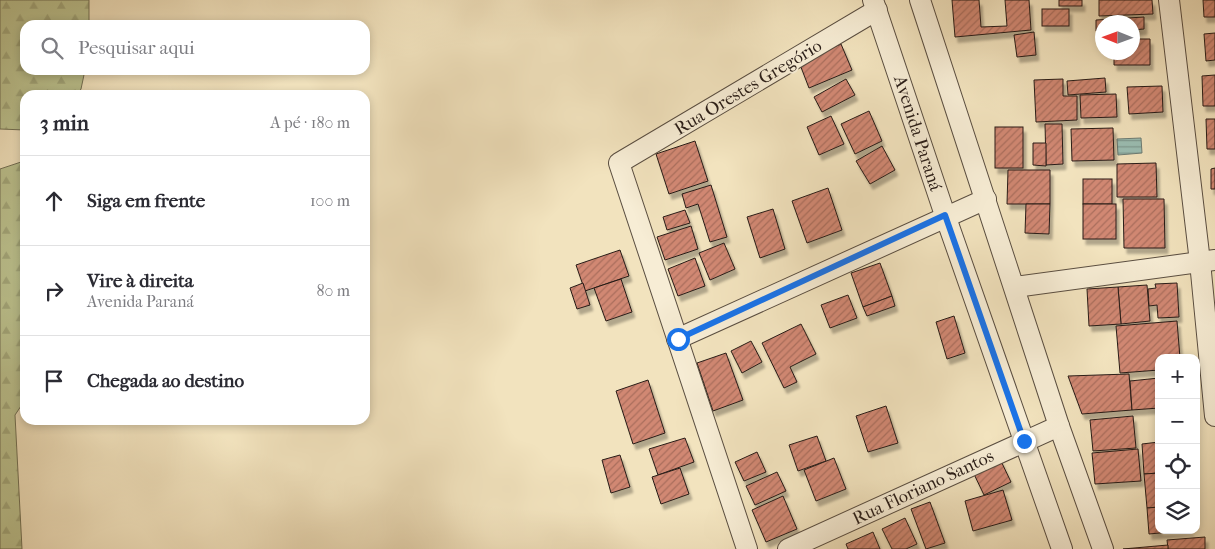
<!DOCTYPE html>
<html lang="pt">
<meta charset="utf-8">
<style>
:root{--surface:#fff;--page:#f2f2f3;--text:#2b2b33;--muted:#7c7c81;--line:#e1e1e2}
body{margin:0;font-family:"IM FELL French Canon",serif;background:var(--page);color:var(--text)}
.controls{position:absolute;right:15px;bottom:15px;display:grid;overflow:hidden;border-radius:10px;box-shadow:0 2px 8px #0003}
.controls button{width:45px;height:45px;display:grid;place-items:center;padding:0;border:0;border-bottom:1px solid var(--line);background:var(--surface);color:var(--text);font:25px sans-serif}
.compass{position:absolute;left:1095px;top:15px;width:45px;height:45px;border-radius:50%;background:var(--surface);box-shadow:0 2px 8px #0003;rotate:271deg}
.stop{position:absolute;width:15px;height:15px;margin:-11px;border:4px solid #1a73e8;border-radius:50%;background:#fff}
.stop.end{background:#1a73e8;border-color:#fff;box-shadow:0 1px 5px #0008}
.list{margin:0;padding:0;list-style:none}
h2{display:flex;justify-content:space-between;align-items:center;height:65px;margin:0;padding:0 20px;font-size:21px}
h2 small{font-size:16px;font-weight:400;color:var(--muted)}
.list li{display:grid;grid-template-columns:32px 1fr auto;gap:15px;align-items:center;box-sizing:border-box;height:90px;padding:0 20px;border-top:1px solid var(--line)}
.list b{display:block;font-size:19px;white-space:nowrap}
.list p{margin:0;font-size:16px;white-space:nowrap;color:var(--muted)}
.list em{font-size:16px;font-style:normal;color:var(--muted)}
.icon{flex:none;width:28px;height:28px;fill:none;stroke:currentColor;stroke-width:2;stroke-linecap:round;stroke-linejoin:round}
.map{position:relative;flex:none;width:1215px;height:549px;overflow:hidden}
.search{position:absolute;background:var(--surface);box-shadow:0 2px 8px #0003;left:20px;top:20px;width:350px;height:55px;display:flex;align-items:center;gap:12px;box-sizing:border-box;padding:0 18px;border-radius:15px;color:var(--muted);font-size:19px}
.panel{position:absolute;background:var(--surface);box-shadow:0 2px 8px #0003;left:20px;top:90px;width:350px;height:335px;border-radius:15px}
.map>svg:first-child{display:block}
</style>
<div class="map">
<svg width="1215" height="549" viewBox="0 0 1215 549">
<defs>
<pattern id="forest-firs" width="22" height="20" patternUnits="userSpaceOnUse" patternTransform="scale(1.25)"><rect width="22" height="20" fill="#bcc390"/><path d="M5 1l3.5 6h-7zM16 11l3.5 6h-7z" fill="#a2a77b"/></pattern>
<pattern id="water-rules" width="6" height="5" patternUnits="userSpaceOnUse" patternTransform="scale(1.25)"><rect width="6" height="5" fill="#9bbeb3"/><path d="M0 2.5h6" fill="none" stroke="#7e9a91"/></pattern>
<pattern id="building-hatch" width="6" height="6" patternUnits="userSpaceOnUse" patternTransform="scale(1.25)"><rect width="6" height="6" fill="#d18873"/><path d="M-1 1l2-2M0 6l6-6M5 7l2-2" fill="none" stroke="#aa6e5d"/></pattern>
<filter id="shadow"><feDropShadow dx="3" dy="5.5" stdDeviation="1" flood-color="#0004"/></filter>
</defs>
<rect width="100%" height="100%" fill="#f2e3be"/>
<filter id="stains"><feTurbulence type="fractalNoise" baseFrequency=".004" numOctaves="4"/><feColorMatrix values="0 0 0 0 .2 0 0 0 0 .09 0 0 0 0 .02 0 0 0 .5 -.17"/></filter>
<radialGradient id="worn" r=".72"><stop offset=".6" stop-color="#630" stop-opacity="0"/><stop offset="1" stop-color="#630" stop-opacity=".3"/></radialGradient>
<g fill="url(#forest-firs)" stroke="#727054">
<path d="M0,0H89V25H25V70H85L81,89L77,95H25V130L0,129Z"/>
<path d="M21,162L25,163V400L15,415L22,549H0V169Z"/>
</g>
<path fill="url(#water-rules)" stroke="#6d7d75" d="M1141,138L1142,153L1118,155L1117,139Z"/>
<g fill="url(#building-hatch)" stroke="#281c17" filter="url(#shadow)">
<path d="M952,0H979L981,27L1007,26L1005,0H1029L1031,30L955,37Z"/>
<rect x="1059" y="0" width="23" height="6"/>
<path d="M1099,0H1152L1153,14L1099,16Z"/>
<path d="M1203,0H1215V17H1204Z"/>
<rect x="1042" y="9" width="27" height="17"/>
<path d="M1144,17V29L1132,30V22H1102V31H1096V20Z"/>
<path d="M1034,32L1036,55L1017,57L1014,35Z"/>
<path d="M1215,33V60L1206,61L1204,34Z"/>
<path d="M1132,39H1150V65H1114V52H1132Z"/>
<path d="M841,44L852,70L809,88L799,62Z"/>
<path d="M1215,75V106H1203L1202,76Z"/>
<path d="M1105,78L1106,92L1068,95L1067,81Z"/>
<path d="M846,79L855,95L822,112L814,97Z"/>
<path d="M1063,79V96H1077V120L1036,122L1034,80Z"/>
<path d="M1162,86L1163,112L1129,114L1127,87Z"/>
<path d="M1116,94L1117,117L1081,118L1080,95Z"/>
<path d="M869,111L882,141L855,154L841,124Z"/>
<path d="M831,116L844,144L819,155L807,127Z"/>
<path d="M1206,119H1215V149H1207Z"/>
<path d="M1045,124H1062L1063,164L1046,165Z"/>
<rect x="995" y="127" width="28" height="41"/>
<path d="M1113,128L1114,160L1072,161L1071,129Z"/>
<path d="M695,141L708,181L669,194L656,154Z"/>
<path d="M1033,143H1046V166L1033,165Z"/>
<path d="M882,146L895,170L870,184L856,161Z"/>
<path d="M1156,163L1157,197H1117V164Z"/>
<path d="M1215,168V189H1211V169Z"/>
<path d="M1008,170H1050V204H1007Z"/>
<rect x="1083" y="179" width="29" height="25"/>
<path d="M711,185L727,237L710,242L698,204L686,208L682,194Z"/>
<path d="M828,188L842,230L807,243L792,201Z"/>
<path d="M1123,199H1164L1165,248H1124Z"/>
<path d="M1026,204H1050L1049,234L1025,233Z"/>
<rect x="1083" y="204" width="33" height="35"/>
<path d="M773,209L785,249L760,258L747,217Z"/>
<path d="M685,210L690,223L667,230L663,217Z"/>
<path d="M691,226L698,249L665,260L657,237Z"/>
<path d="M724,243L735,269L710,280L699,253Z"/>
<path d="M620,250L629,276L585,291L576,265Z"/>
<path d="M695,258L705,286L678,296L668,269Z"/>
<path d="M880,263L892,296L863,307L851,273Z"/>
<path d="M621,279L632,312L606,321L594,288Z"/>
<path d="M583,283L590,305L577,309L570,288Z"/>
<path d="M1177,283L1179,317L1158,318L1157,305L1149,306L1148,289L1156,288L1155,284Z"/>
<path d="M1147,285L1150,321L1121,324L1118,287Z"/>
<path d="M1118,287L1121,324L1089,326L1087,289Z"/>
<path d="M848,295L857,318L830,328L821,305Z"/>
<path d="M892,296L895,306L867,316L863,307Z"/>
<path d="M954,316L965,353L947,359L936,322Z"/>
<path d="M1177,321L1180,358H1159V370L1120,373L1116,326Z"/>
<path d="M801,324L816,354L790,367L797,382L784,388L762,343Z"/>
<path d="M751,341L762,362L742,373L731,351Z"/>
<path d="M726,353L743,400L713,411L697,363Z"/>
<path d="M1129,374L1132,410L1082,414L1068,376Z"/>
<path d="M1159,378V408L1132,410L1130,381Z"/>
<path d="M648,380L665,433L633,444L616,391Z"/>
<path d="M886,406L898,443L868,452L856,416Z"/>
<path d="M1133,416L1136,448L1093,451L1090,420Z"/>
<path d="M817,436L826,461L798,471L789,445Z"/>
<path d="M685,438L694,462L658,475L649,449Z"/>
<path d="M1159,442V473L1144,474L1142,444Z"/>
<path d="M1138,449L1141,481L1095,484L1092,453Z"/>
<path d="M757,452L766,472L744,481L735,462Z"/>
<path d="M620,455L630,487L611,493L602,460Z"/>
<path d="M834,458L846,489L816,501L804,470Z"/>
<path d="M1000,459L1011,482L984,495L973,472Z"/>
<path d="M680,468L689,494L661,504L652,477Z"/>
<path d="M777,472L786,491L755,505L746,486Z"/>
<path d="M1159,473V507L1147,508L1144,474Z"/>
<path d="M1003,490L1012,520L973,531L965,501Z"/>
<path d="M783,496L797,529L766,542L752,510Z"/>
<path d="M930,502L945,543L926,549L911,509Z"/>
<path d="M1159,507V530H1191L1149,534L1147,508Z"/>
<path d="M905,518L917,544L906,549H892L882,529Z"/>
<path d="M873,532L880,549H848L846,544Z"/>
<path d="M1205,537V549H1168L1167,540Z"/>
<path d="M1168,545V549H1123Z"/>
</g>
<g fill="none" stroke-linecap="round" stroke-linejoin="round">
<g stroke="#5a4e41" stroke-width="22">
<g id="minor">
<path d="M873,0L945,215L1062,549"/>
<path d="M920,0L1059,426L1103,549"/>
<path d="M1169,0L1200,262L1215,416"/>
<path d="M1015,287L1215,260"/>
<path d="M677,339L986,199"/>
<path d="M747,549L619,163L877,10"/>
<path d="M788,549L1059,426"/>
</g>
</g>
<use href="#minor" stroke="#f7edd5" stroke-width="20"/>
</g>
<g fill="none" stroke-linecap="round" stroke-linejoin="round">
<path stroke="#1a73e8" stroke-width="6" d="M678,339L945,215L1024,441"/>
</g>
<g text-anchor="middle" stroke-width="4" stroke-linejoin="round" paint-order="stroke">
<g font-size="18" fill="#281c17" stroke="#f7edd5">
<text transform="translate(748 87) rotate(-31)" y="6">Rua Orestes Gregório</text>
<text transform="translate(918 133) rotate(72)" y="6">Avenida Paraná</text>
<text transform="translate(923 487) rotate(-25)" y="6">Rua Floriano Santos</text>
</g>
</g>
<rect width="100%" height="100%" filter="url(#stains)"/>
<rect width="100%" height="100%" fill="url(#worn)"/>
</svg>
<div class="controls">
<button>+</button>
<button>−</button>
<button><svg class="icon" aria-label="locate" viewBox="0 0 24 24"><circle cx="12" cy="12" r="6"/><path d="M12 2v4M12 18v4M2 12h4M18 12h4"/></svg></button>
<button><svg class="icon" aria-label="layers" viewBox="0 0 24 24"><path d="M12 4l9 5-9 5-9-5zM3 14l9 5 9-5"/></svg></button>
</div>
<svg class="compass" viewBox="-18 -18 36 36"><path d="M0-13l5 13h-10z" fill="#e53935"/><path d="M0 13l5-13h-10z" fill="#7c7c81"/></svg>
<div class="stop" style="left:678px;top:339px"></div>
<div class="stop end" style="left:1024px;top:441px"></div>
<div class="search"><svg class="icon" aria-label="search" viewBox="0 0 24 24"><circle cx="10" cy="10" r="6"/><path d="M15 15l6 6"/></svg>Pesquisar aqui</div>
<section class="panel">
<h2>3 min<small>A pé · 180 m</small></h2>
<ul class="list">
<li><svg class="icon" aria-label="ahead" viewBox="0 0 24 24"><path d="M12 20V5M6 11l6-6 6 6"/></svg><div><b>Siga em frente</b></div><em>100 m</em></li>
<li><svg class="icon" aria-label="right" viewBox="0 0 24 24"><path d="M7 20v-9h11M14 6l5 5-5 5"/></svg><div><b>Vire à direita</b><p>Avenida Paraná</p></div><em>80 m</em></li>
<li><svg class="icon" aria-label="arrive" viewBox="0 0 24 24"><path d="M6 21V4h12l-3 4 3 4H6"/></svg><div><b>Chegada ao destino</b></div></li>
</ul>
</section>
</div>
